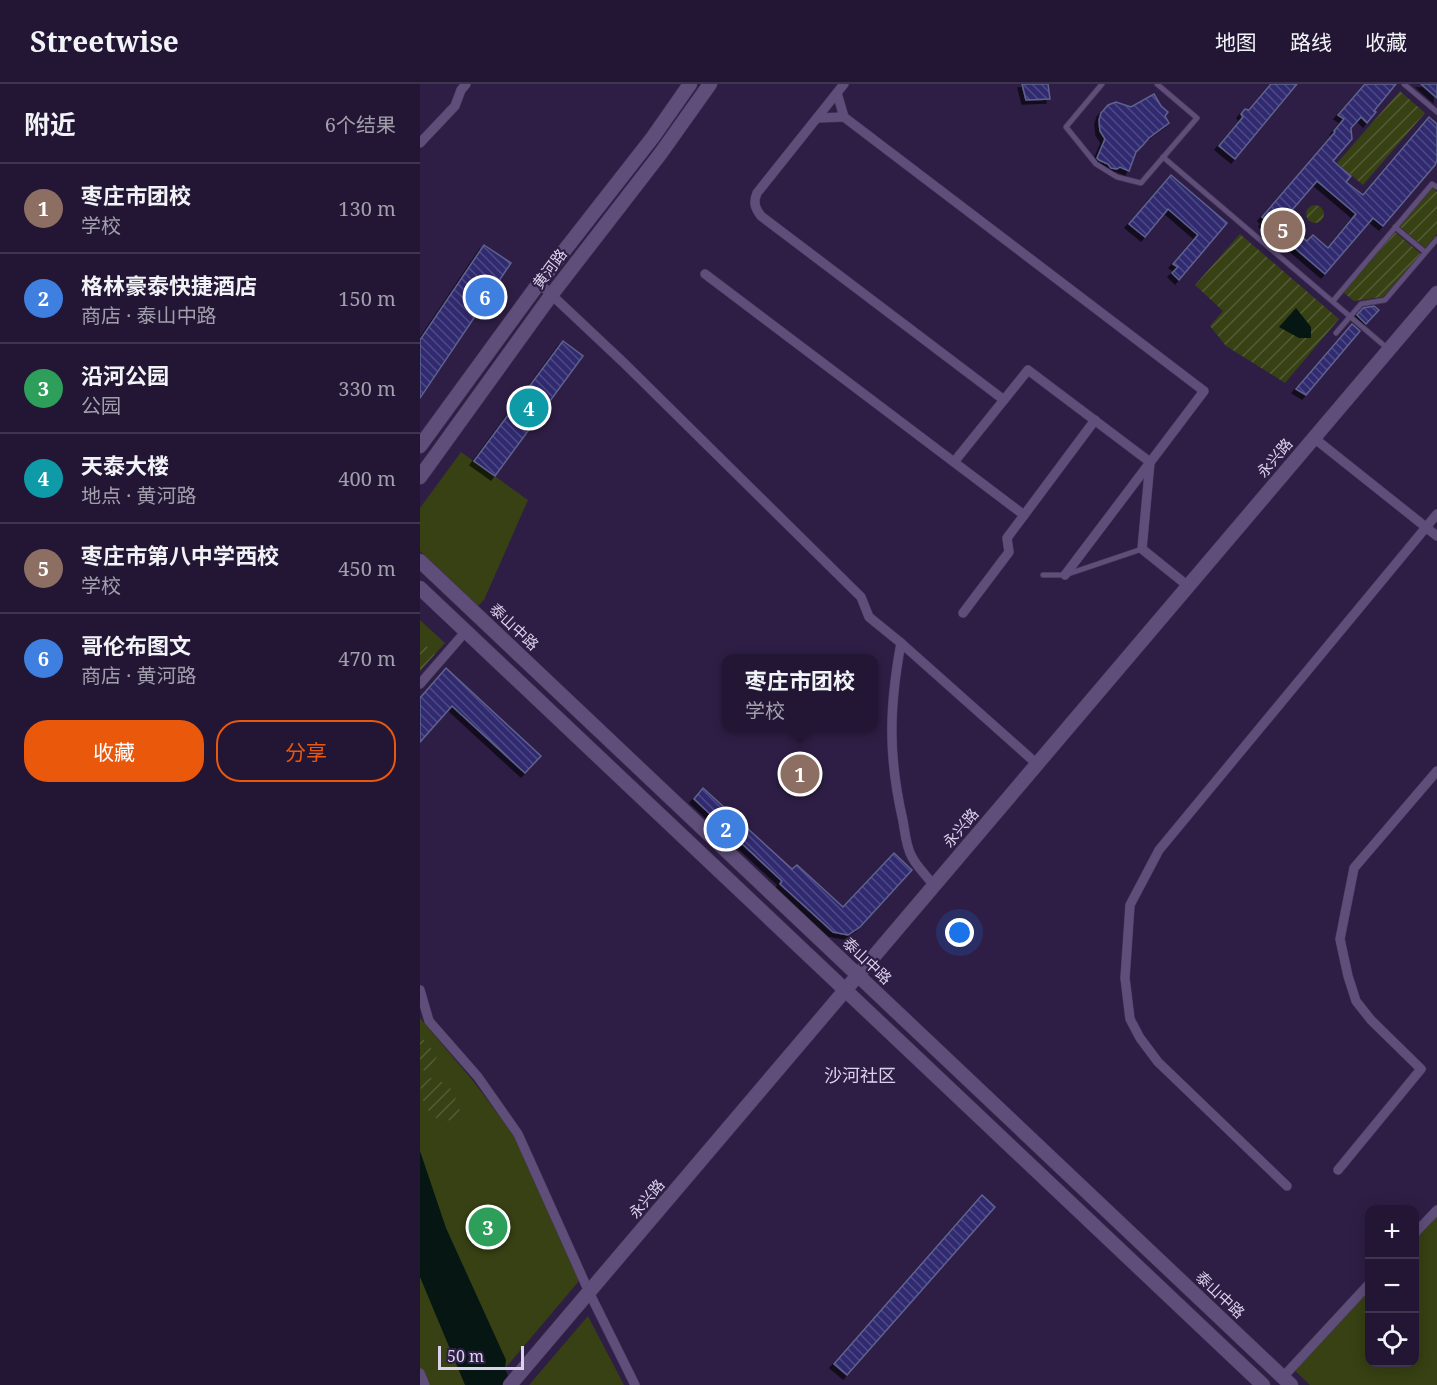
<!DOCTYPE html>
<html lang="zh">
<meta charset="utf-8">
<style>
:root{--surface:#221634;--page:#2a1f3c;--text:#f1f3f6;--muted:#a29fac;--line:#3f354f;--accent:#ea580c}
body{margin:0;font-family:"Noto Serif","Noto Sans SC",serif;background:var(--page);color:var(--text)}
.controls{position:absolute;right:18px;bottom:18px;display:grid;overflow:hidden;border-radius:12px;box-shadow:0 3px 15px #0003}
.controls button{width:54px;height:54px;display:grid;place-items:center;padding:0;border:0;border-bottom:2px solid var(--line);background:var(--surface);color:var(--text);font:30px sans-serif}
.scale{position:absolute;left:18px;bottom:15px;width:86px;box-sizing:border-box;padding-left:6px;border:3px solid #dbd2ec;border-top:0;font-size:16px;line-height:21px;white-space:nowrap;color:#dbd2ec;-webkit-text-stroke:4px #2e1e45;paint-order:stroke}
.you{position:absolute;left:540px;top:849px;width:21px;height:21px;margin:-15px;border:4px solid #fff;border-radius:50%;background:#1a73e8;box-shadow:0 0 0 9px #1a73e833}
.badge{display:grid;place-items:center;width:39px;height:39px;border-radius:50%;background:var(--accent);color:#fff;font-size:20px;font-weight:700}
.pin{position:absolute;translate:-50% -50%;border:3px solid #fff;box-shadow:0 2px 6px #0006}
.popup{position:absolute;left:302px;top:570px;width:156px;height:78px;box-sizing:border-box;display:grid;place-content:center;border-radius:12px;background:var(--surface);filter:drop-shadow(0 2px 4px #0005);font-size:20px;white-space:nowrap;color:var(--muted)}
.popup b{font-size:22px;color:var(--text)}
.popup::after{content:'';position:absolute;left:50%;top:100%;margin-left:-12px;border:12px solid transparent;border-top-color:var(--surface)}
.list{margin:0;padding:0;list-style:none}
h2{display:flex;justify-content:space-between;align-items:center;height:78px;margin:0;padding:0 24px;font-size:26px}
h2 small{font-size:20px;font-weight:400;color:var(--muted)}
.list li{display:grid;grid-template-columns:39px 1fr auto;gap:18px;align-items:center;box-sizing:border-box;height:90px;padding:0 24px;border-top:2px solid var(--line)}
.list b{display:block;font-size:22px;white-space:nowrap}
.list p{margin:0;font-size:20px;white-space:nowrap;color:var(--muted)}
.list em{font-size:20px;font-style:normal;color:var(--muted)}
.actions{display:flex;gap:12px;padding:18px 24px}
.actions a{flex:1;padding:14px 0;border:2px solid var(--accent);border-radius:24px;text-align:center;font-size:21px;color:var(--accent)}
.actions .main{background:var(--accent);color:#fff}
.icon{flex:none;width:33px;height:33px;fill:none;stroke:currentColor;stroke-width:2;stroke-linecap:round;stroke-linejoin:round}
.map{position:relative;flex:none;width:1017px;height:1301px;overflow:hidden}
header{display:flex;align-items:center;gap:36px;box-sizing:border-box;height:84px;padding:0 30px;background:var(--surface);border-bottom:2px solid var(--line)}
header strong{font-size:28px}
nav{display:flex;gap:33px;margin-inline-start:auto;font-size:21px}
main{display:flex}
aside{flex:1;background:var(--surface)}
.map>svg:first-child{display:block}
</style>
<header>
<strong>Streetwise</strong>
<nav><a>地图</a><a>路线</a><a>收藏</a></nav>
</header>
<main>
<aside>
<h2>附近<small>6个结果</small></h2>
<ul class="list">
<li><span class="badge" style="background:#8d6e63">1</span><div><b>枣庄市团校</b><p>学校</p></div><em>130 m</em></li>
<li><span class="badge" style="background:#3f7fe0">2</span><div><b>格林豪泰快捷酒店</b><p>商店 · 泰山中路</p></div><em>150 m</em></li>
<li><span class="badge" style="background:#2e9e5b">3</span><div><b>沿河公园</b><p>公园</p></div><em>330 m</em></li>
<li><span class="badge" style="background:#0f9aa8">4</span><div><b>天泰大楼</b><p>地点 · 黄河路</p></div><em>400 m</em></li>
<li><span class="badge" style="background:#8d6e63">5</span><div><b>枣庄市第八中学西校</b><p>学校</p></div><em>450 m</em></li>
<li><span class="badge" style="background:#3f7fe0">6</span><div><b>哥伦布图文</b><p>商店 · 黄河路</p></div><em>470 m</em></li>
</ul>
<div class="actions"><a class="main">收藏</a><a>分享</a></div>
</aside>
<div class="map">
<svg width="1017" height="1301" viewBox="0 0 1017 1301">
<defs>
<pattern id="garden-furrows" width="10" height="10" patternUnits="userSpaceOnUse" patternTransform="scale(1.5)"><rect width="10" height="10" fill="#374113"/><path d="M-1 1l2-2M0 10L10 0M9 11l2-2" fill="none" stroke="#535c36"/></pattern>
<pattern id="building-back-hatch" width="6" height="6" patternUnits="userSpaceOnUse" patternTransform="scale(1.5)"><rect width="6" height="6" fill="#302c6f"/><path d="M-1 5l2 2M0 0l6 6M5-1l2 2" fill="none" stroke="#4d4a84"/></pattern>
<filter id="shadow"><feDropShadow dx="-4" dy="4" stdDeviation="0" flood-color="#0009"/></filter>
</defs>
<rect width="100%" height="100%" fill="#2e1e45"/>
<g fill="#374113">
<path d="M41,368L108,416L64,516L58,522L0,467V424Z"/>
<path d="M0,536L25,559L0,587Z"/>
<path d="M0,934L54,998L94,1052L159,1197L71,1301H0Z"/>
<path d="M1017,1120V1301H890L869,1281L949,1193L950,1278H994L995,1144Z"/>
<path d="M168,1232L204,1301H109Z"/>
</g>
<g fill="url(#garden-furrows)">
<path d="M980,7L1005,29L943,101L917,79Z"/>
<path d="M1012,103L1017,108V150L1005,164L979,142Z"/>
<circle cx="895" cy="130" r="9"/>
<path d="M975,148L1001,170L963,213L934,217L923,208Z"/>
<path d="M820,150L919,235L865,299L806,262L790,242L803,227L775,201Z"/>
<path d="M0,556L15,570L0,587Z"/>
<path d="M0,951L17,972L12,984L5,987L0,984Z"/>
<path d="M15,993L30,1004L36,1013L34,1020L43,1029L42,1033L22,1038C4,1026 2,1018 0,997Z"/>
</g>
<g fill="#061613">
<path d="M876,224L891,243V254H879L859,243Z"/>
<path d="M0,1067L26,1144L86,1276L85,1285L92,1301H45L0,1193Z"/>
</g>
<g fill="url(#building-back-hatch)" stroke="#5f628f" stroke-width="1.5" fill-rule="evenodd" filter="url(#shadow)">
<path d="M602,0H628L630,15L606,16Z"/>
<path d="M851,0H877L815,75L799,62L823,33L821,30L825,25L829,26Z"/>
<path d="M945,0H976L954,27L956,28L947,39L941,33L931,44L932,55L913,77L931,92L926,98L943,111L1009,33L1017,40V76L1015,81L963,142L953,134L905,190L855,147L853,149L843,139L845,136L842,133L915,48L914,47L924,35L918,31ZM897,97L936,130L908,164L893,151L887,157L869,142L866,133Z"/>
<path d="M1001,0H1017V14Z"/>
<path d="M734,10L741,22L748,28L745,32L749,39L729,54L723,61L716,68L709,87L700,83L697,85L691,84L688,80L679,76L677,74L685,55L680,47L679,36L681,29L688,21L696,18L711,23Z"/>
<path d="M751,91L807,139L759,196L752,189L758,183L753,180L778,151L748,125L725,153L709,140Z"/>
<path d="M64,161L91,179L0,314V256Z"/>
<path d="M954,222L959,226L946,240L937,231L943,224Z"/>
<path d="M932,240L940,247L886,311L876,305Z"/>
<path d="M143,257L163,272L75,392L54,377Z"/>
<path d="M26,584L121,672L105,689L32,622L0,658V614Z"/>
<path d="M283,704L372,785L377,781L423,823L474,769L492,786L440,843L428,851L413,848L360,800L362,797L274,715Z"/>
<path d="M562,1111L575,1123L427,1291L414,1280Z"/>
</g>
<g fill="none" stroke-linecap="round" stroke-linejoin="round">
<g stroke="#4a3a5c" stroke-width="6">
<g id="lane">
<path d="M682,0L646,43L676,80L697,93L721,99L777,34L737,0"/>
<path d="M984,0L1017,28"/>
<path d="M743,73L967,264"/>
<path d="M975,143L1005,168"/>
<path d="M913,217L1012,100L1017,103"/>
<path d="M916,249L941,220L965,216L1017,155"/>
<path d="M623,491H645L722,465"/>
</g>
</g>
<g stroke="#4a3a5c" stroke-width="10">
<g id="street">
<path d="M424,0L337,109C333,119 335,124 341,132L584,316"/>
<path d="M424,33L784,307L645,491"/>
<path d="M397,34L424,33L417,9"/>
<path d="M0,59L35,22L41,6L46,0"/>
<path d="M285,190L604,431"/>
<path d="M119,199L204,279L441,513L449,533L481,559"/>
<path d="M894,354L1017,452"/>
<path d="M534,378L608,286L730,378L722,465L768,502"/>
<path d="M543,529L589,468L587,454L675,336"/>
<path d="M0,600L46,547"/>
<path d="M514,802C507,792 497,783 492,773C486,763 485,748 483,737C468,672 469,624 481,559L617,680"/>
<path d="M0,906L9,937L58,993L98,1050L169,1208L215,1301"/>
<path d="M918,1086L1001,985L951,936L936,917L928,892L920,855L934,784L1017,687"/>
<path d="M867,1102L738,978L720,954L710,935L705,894L710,821L739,766L1017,430"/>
<path d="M994,1150L1017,1126"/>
<path d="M0,1289L5,1301"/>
<path d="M863,1293L950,1199"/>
</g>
</g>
<g stroke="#4a3a5c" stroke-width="15">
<g id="secondary">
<path d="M0,362L119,199L233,53L270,0"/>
<path d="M0,393L132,210L241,69L290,0"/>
<path d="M0,477L871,1301"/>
<path d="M0,504L843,1301"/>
<path d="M90,1301L1017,209"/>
</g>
</g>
<use href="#lane" stroke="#5f4e7a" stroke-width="4.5"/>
<use href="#street" stroke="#5f4e7a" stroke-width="9"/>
<use href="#secondary" stroke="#5f4e7a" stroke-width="14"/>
</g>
<g text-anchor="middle" stroke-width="4.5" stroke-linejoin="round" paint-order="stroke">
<g font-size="15" fill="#dbd2ec" stroke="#2e1e45">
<text transform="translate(130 185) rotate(-53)" y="5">黄河路</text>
<text transform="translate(855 374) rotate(-50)" y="5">永兴路</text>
<text transform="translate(94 543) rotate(43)" y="5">泰山中路</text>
<text transform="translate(541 744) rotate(-50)" y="5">永兴路</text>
<text transform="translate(447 877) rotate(43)" y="5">泰山中路</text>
<text transform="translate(227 1115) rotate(-50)" y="5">永兴路</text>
<text transform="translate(800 1211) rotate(43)" y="5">泰山中路</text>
</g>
<g font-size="18" fill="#dbd2ec" stroke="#2e1e45">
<text x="440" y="998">沙河社区</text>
</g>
</g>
</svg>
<div class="controls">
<button>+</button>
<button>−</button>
<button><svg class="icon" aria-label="locate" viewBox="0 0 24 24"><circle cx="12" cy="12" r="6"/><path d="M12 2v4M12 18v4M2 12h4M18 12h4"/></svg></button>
</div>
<div class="scale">50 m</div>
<div class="you"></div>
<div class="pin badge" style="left:380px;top:690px;background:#8d6e63">1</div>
<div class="popup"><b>枣庄市团校</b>学校</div>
<div class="pin badge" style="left:306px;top:745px;background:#3f7fe0">2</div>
<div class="pin badge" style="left:68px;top:1143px;background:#2e9e5b">3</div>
<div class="pin badge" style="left:109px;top:324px;background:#0f9aa8">4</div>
<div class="pin badge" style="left:863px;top:146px;background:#8d6e63">5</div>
<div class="pin badge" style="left:65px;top:213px;background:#3f7fe0">6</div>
</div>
</main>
